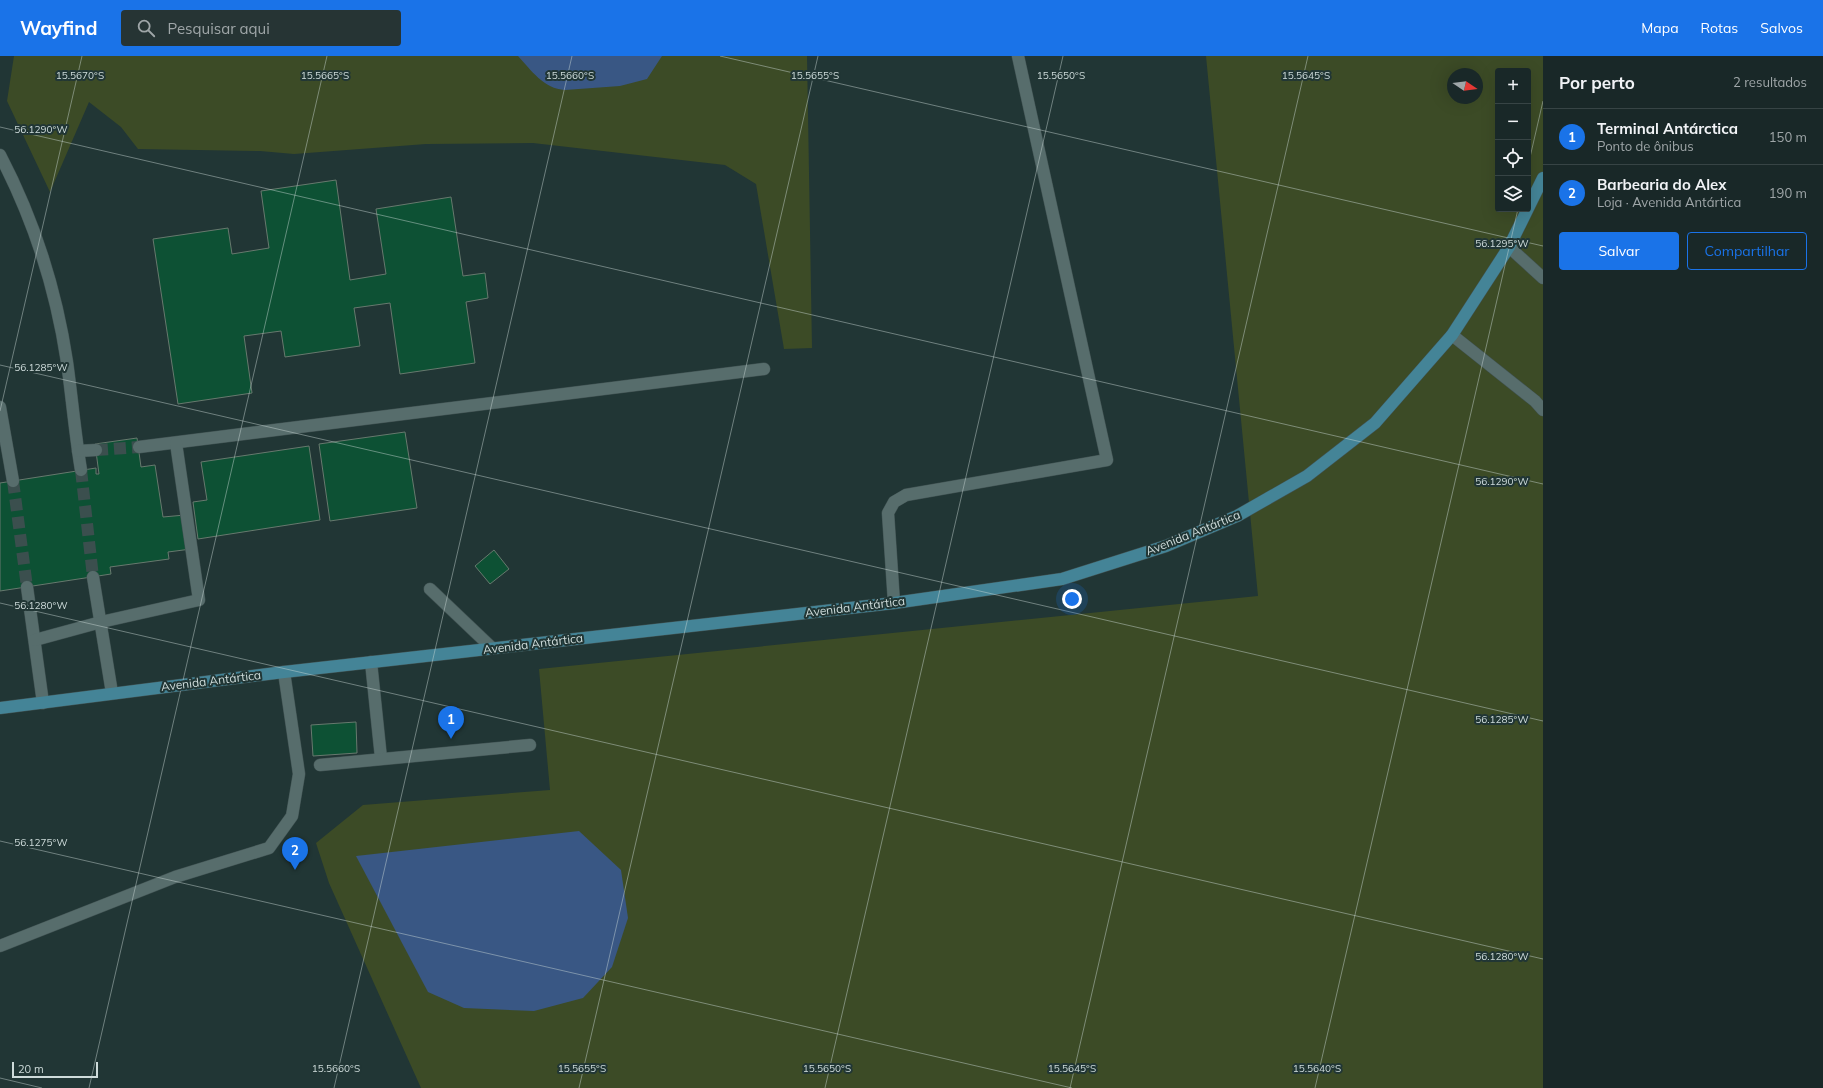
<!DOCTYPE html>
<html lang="pt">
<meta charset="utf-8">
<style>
:root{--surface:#192828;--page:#263434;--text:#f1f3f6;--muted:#9fa6a8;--line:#374445;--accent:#1a73e8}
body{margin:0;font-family:Mulish,sans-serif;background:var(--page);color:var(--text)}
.controls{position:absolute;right:12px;top:12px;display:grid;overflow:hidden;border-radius:4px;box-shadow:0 4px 16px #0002}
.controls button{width:36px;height:36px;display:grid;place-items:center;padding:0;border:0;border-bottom:1px solid var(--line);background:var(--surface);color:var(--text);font:20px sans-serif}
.compass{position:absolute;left:1447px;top:12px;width:36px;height:36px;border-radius:50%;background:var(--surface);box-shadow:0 4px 16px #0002;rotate:103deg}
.scale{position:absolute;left:12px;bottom:10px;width:86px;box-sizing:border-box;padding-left:4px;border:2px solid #cedbda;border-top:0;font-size:11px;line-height:14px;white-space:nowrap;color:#cedbda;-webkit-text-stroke:3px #213635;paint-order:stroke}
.you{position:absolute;left:1072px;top:543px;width:14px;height:14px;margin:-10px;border:3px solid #fff;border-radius:50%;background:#1a73e8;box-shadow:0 0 0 6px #1a73e833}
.badge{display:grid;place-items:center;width:26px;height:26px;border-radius:50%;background:var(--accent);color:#fff;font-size:13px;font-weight:700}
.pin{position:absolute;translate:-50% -33px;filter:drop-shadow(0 1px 2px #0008)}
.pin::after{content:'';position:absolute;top:21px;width:14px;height:12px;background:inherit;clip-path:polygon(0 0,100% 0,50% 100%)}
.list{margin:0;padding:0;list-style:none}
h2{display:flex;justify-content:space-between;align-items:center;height:52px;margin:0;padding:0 16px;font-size:17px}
h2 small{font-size:13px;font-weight:400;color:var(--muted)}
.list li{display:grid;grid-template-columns:26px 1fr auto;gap:12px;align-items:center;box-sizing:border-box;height:56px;padding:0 16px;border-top:1px solid var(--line)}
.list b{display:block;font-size:15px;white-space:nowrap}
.list p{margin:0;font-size:13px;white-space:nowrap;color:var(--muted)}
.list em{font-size:13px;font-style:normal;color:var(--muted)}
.actions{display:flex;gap:8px;padding:12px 16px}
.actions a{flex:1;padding:9px 0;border:1px solid var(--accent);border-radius:4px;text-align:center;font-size:14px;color:var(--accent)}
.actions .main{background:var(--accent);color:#fff}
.icon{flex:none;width:22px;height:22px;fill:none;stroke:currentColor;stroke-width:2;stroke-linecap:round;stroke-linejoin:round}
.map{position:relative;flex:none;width:1543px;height:1032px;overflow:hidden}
header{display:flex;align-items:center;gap:24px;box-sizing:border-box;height:56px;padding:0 20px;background:var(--accent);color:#fff}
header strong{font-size:19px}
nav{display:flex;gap:22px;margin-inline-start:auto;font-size:14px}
.search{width:280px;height:36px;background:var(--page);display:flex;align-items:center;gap:10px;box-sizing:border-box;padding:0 14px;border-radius:4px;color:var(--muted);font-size:15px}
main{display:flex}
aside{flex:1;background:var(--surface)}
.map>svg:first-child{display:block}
</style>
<header>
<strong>Wayfind</strong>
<div class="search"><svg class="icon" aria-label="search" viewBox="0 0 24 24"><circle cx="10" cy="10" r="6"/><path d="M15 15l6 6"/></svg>Pesquisar aqui</div>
<nav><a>Mapa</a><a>Rotas</a><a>Salvos</a></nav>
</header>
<main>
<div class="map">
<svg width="1543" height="1032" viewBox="0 0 1543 1032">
<rect width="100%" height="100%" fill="#213635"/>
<g fill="#3c4b26" fill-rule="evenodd">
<path d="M14,0H807L812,292L784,293L756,128L725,109L533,87L426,88L294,98L260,95L138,93L121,71L89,46L50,136L7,45Z"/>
<path d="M1206,0H1543V1032H421L329,827L316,787L363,749L550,734L539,613L1258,540ZM1498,15H1528V153H1498ZM1453,18H1477V42H1453Z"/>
</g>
<g fill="#395784">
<path d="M518,0H662L647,23L620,30L565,34C544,33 531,14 518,0Z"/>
<path d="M579,775L621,814L628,862L612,911L583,942L534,955L464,952L428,936L356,800Z"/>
</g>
<g fill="#0d5134" stroke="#67796e">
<path d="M336,124L350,224L386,218L376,153L451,141L463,220L485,217L488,242L466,246L475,307L400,318L390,247L354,252L360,290L285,301L281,275L244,280L252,337L178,348L153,183L228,172L232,198L269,192L261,135Z"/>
<path d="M405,376L417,452L330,465L319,388Z"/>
<path d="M137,382L141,411L155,409L163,461L185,459L191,493L168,496L169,503L110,511L111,518L0,535V427L96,412V418H99L95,388Z"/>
<path d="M309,390L320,464L198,483L193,446L207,444L201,406Z"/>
<path d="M494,494L509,513L490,528L475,510Z"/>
<path d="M356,666L357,697L313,700L311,669Z"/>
</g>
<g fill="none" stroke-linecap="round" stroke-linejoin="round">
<g stroke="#3b4f4e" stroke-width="12" stroke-dasharray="12 6" stroke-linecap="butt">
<path d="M96,394L139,391"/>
<path d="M81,414L93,521"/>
<path d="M13,425L27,531"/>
</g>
<g stroke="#405252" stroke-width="13">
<g id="minor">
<path d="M0,99C34,164 56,233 67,306C72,342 75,378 81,414"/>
<path d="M1509,191L1543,222"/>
<path d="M1452,279L1535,345L1543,354"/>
<path d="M0,351L13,425"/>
<path d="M139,391L764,313"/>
<path d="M78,395L96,394"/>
<path d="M93,521L112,637"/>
<path d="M27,531L43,647"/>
<path d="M430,533L492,592"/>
<path d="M894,547L888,457L894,446L906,439L1107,404L1018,0"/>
<path d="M35,584L101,566L199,544L176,387"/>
<path d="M371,606L381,702"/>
<path d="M320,709L530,689"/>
<path d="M0,890L175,821L269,792L292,760L299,718L284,616"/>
</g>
</g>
<g stroke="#405252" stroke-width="13">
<path id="major" d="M0,652L284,616L894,547L1062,523L1166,490L1237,460L1307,420L1375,367L1452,279L1509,191L1543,122"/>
</g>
<use href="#minor" stroke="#576d6c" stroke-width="12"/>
<use href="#major" stroke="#448497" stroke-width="12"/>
</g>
<path fill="none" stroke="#cedbda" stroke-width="1" stroke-opacity="0.45" d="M720,0L1543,190M0,71L1543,428M1528,110L1543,45M0,309L1543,665M0,355L82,0M0,547L1543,903M0,785L1072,1032M0,1022L42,1032M89,1032L327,0M334,1032L572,0M579,1032L818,0M825,1032L1063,0M1070,1032L1308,0M1315,1032L1518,153"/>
<g text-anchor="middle" stroke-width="4" stroke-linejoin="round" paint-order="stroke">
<g font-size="12" fill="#cedbda" stroke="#213635">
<text transform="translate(1193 477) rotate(-22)" y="4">Avenida Antártica</text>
<text transform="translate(855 551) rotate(-7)" y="4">Avenida Antártica</text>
<text transform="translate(533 588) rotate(-7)" y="4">Avenida Antártica</text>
<text transform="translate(211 625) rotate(-7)" y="4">Avenida Antártica</text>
</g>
</g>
<g font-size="10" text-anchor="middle" fill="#cedbda" stroke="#213635" stroke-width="4" stroke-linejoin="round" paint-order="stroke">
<text x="80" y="23">15.5670°S</text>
<text x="325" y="23">15.5665°S</text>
<text x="570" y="23">15.5660°S</text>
<text x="815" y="23">15.5655°S</text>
<text x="1061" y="23">15.5650°S</text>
<text x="1306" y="23">15.5645°S</text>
<text x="41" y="77">56.1290°W</text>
<text x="1502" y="191">56.1295°W</text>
<text x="41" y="315">56.1285°W</text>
<text x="1502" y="429">56.1290°W</text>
<text x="41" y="553">56.1280°W</text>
<text x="1502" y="667">56.1285°W</text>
<text x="41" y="790">56.1275°W</text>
<text x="1502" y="904">56.1280°W</text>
<text x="336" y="1016">15.5660°S</text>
<text x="582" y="1016">15.5655°S</text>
<text x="827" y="1016">15.5650°S</text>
<text x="1072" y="1016">15.5645°S</text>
<text x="1317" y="1016">15.5640°S</text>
</g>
</svg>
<div class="controls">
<button>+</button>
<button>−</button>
<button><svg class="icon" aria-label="locate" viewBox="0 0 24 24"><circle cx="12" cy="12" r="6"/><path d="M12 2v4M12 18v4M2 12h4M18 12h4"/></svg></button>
<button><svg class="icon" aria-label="layers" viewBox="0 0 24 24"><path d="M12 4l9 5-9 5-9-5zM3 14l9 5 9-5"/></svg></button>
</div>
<svg class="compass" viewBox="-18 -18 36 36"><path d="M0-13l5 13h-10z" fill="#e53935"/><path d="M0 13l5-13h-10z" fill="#9fa6a8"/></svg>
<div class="scale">20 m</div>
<div class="you"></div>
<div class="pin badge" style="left:451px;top:683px">1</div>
<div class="pin badge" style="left:295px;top:814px">2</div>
</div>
<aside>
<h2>Por perto<small>2 resultados</small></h2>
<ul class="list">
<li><span class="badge">1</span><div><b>Terminal Antárctica</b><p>Ponto de ônibus</p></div><em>150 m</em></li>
<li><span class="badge">2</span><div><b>Barbearia do Alex</b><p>Loja · Avenida Antártica</p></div><em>190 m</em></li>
</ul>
<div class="actions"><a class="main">Salvar</a><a>Compartilhar</a></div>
</aside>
</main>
